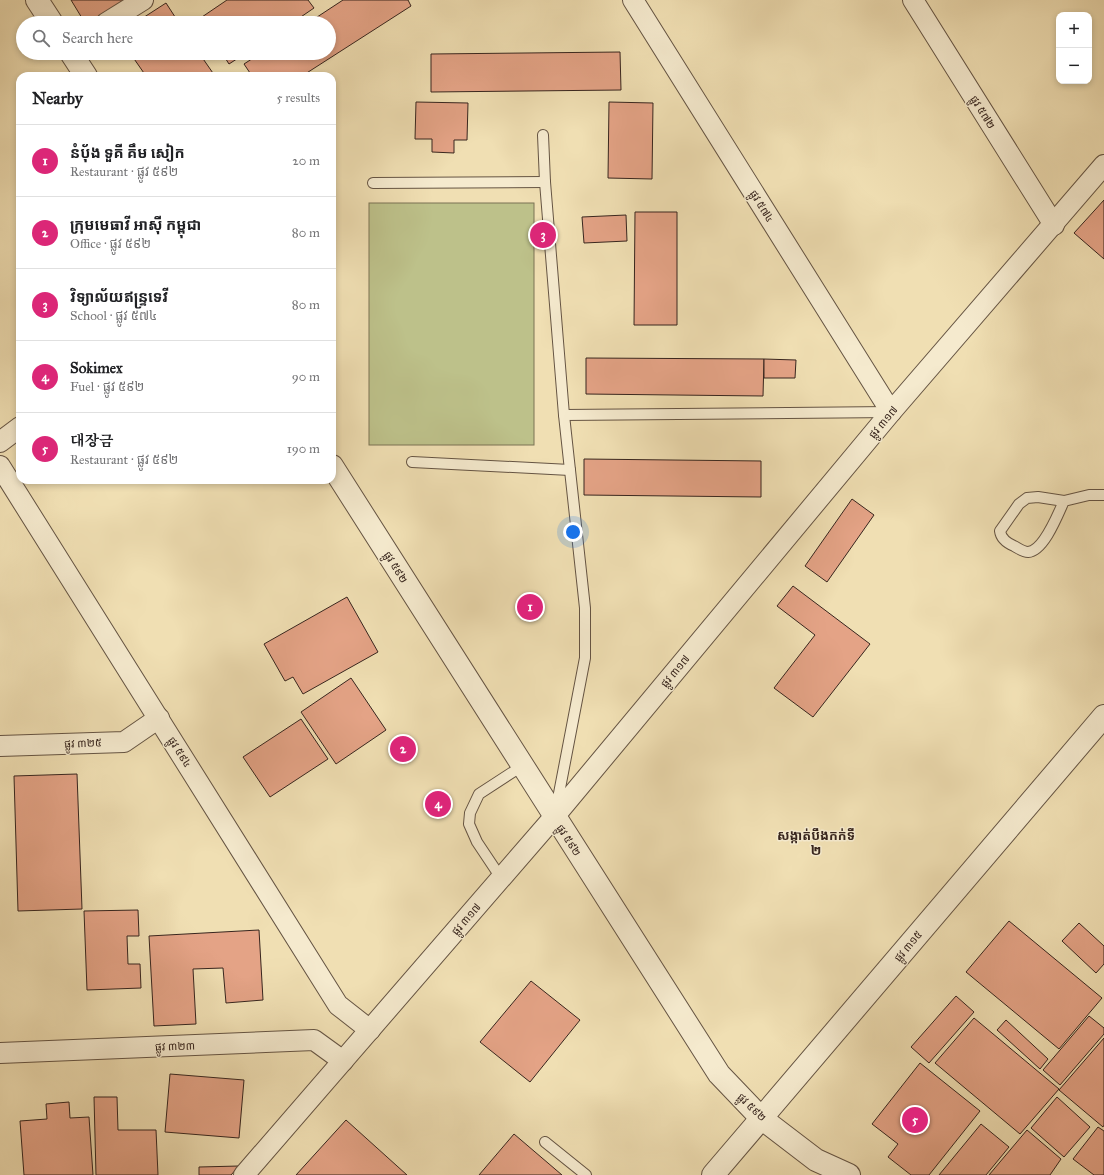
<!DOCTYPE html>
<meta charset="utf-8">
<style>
:root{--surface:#fff;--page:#f2f2f2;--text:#202124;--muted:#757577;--line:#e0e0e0;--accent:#db2777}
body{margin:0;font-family:"IM FELL Great Primer","Noto Serif KR","Noto Sans Khmer",serif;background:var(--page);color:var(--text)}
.controls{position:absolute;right:12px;top:12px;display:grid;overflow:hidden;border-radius:8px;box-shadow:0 2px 6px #0003}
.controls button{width:36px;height:36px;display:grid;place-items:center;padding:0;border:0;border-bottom:1px solid var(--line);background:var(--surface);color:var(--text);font:20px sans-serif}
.you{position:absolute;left:573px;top:532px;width:14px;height:14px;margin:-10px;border:3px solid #fff;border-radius:50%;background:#1a73e8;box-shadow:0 0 0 6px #1a73e833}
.badge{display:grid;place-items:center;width:26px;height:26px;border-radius:50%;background:var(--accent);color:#fff;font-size:13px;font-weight:700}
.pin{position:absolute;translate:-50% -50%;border:2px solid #fff;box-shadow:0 1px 4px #0006}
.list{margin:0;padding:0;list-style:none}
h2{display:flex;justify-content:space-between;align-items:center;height:52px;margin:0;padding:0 16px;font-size:17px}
h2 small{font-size:13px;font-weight:400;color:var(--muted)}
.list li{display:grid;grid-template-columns:26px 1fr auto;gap:12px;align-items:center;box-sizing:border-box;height:72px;padding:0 16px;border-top:1px solid var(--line)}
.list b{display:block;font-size:15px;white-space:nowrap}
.list p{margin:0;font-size:13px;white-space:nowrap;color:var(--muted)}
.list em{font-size:13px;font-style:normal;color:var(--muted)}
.icon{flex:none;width:22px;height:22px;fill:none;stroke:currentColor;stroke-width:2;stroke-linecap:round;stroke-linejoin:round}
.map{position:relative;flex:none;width:1104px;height:1175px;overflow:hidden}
.search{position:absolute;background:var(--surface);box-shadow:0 2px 6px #0003;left:16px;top:16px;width:320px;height:44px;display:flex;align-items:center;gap:10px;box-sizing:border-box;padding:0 14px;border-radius:22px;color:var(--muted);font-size:15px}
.panel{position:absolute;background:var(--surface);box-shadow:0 2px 6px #0003;left:16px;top:72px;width:320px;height:412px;border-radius:12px}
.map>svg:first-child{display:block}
</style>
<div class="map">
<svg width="1104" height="1175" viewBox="0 0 1104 1175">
<rect width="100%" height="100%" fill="#f0dfb3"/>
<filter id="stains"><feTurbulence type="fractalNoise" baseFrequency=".005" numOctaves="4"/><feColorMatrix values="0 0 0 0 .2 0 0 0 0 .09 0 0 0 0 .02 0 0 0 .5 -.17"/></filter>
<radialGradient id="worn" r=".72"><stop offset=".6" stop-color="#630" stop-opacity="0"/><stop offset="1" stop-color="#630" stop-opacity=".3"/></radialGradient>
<rect fill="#bdc18a" stroke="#7a7354" x="369" y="203" width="165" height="242"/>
<g fill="#e4a386" stroke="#37251e">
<path d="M71,0H138L99,23H85Z"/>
<path d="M227,0H308L314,8L292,23H201L199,19Z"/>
<path d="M343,0H408L411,6L302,76H252L244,64L261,53H329V23H308Z"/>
<path d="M166,3L179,23H135Z"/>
<path d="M620,52L621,90L431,92V54Z"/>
<path d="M130,53H199L215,76H146Z"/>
<path d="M222,53H246L229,64Z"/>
<path d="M416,102L468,103L467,140H454V153L432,152V139H415Z"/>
<path d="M609,102L653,103L652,179L608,178Z"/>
<path d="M1104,200V259L1074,233Z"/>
<path d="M635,212H677V325H634Z"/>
<path d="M626,215L627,241L584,243L582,217Z"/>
<path d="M586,358L764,359L763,396L586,394Z"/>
<path d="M764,359L796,360L795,378H764Z"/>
<path d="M584,459L761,461V497L584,495Z"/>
<path d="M852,499L874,515L827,582L805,566Z"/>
<path d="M793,586L870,644L813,717L774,688L815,635L777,606Z"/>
<path d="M347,597L378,652L303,694L293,677L285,681L264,644Z"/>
<path d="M351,678L386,730L336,764L301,712Z"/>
<path d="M301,719L328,759L270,797L243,757Z"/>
<path d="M77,774L82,909L18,911L14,776Z"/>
<path d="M138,910L139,936H127L128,964H140L141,988L87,990L84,911Z"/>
<path d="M1009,921L1102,998L1059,1049L966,972Z"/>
<path d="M1079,923L1104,946V964L1096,973L1062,941Z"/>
<path d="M259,930L263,1000L226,1003L223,968L193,969L196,1024L154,1026L149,936Z"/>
<path d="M531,981L580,1020L530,1082L480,1042Z"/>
<path d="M956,996L974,1012L929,1063L911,1047Z"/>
<path d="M1089,1016L1104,1028V1034L1060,1085L1043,1070Z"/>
<path d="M974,1018L1059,1089L1020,1134L935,1063Z"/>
<path d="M1006,1020L1048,1059L1040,1069L997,1030Z"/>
<path d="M1104,1038V1125L1103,1127L1059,1090Z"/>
<path d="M920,1063L980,1111L929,1175H911L888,1157L898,1144L872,1124Z"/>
<path d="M170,1074L244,1080L239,1138L165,1132Z"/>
<path d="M94,1097H117L118,1130H156L158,1175H96Z"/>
<path d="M1057,1097L1090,1127L1064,1157L1031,1128Z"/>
<path d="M69,1102L70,1118L89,1117L93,1175H24L20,1121L47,1119L46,1104Z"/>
<path d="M346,1120L407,1175H296Z"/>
<path d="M981,1124L1009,1147L986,1175H939Z"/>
<path d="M1098,1127L1104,1131V1175H1094L1073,1159Z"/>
<path d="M1027,1130L1061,1159L1050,1175H989Z"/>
<path d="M514,1134L562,1175H479Z"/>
<path d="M239,1166L231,1175H199V1167Z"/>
</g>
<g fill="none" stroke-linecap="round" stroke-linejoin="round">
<g stroke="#655443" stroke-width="12">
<g id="service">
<path d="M543,135L545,182L564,415L585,608V658L556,809"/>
<path d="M373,183L545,182"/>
<path d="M564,415L891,412"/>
<path d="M412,462L570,470"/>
<path d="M1064,501C1058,514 1044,551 1028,552C1023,552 1018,548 1014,546C1007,543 1001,539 1000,531L1019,504L1027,498L1038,497L1064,501L1089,495H1104"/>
<path d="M501,878L477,842L469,824L470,813L479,794L522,766"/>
<path d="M545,1142L586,1175"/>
</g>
</g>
<g stroke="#655443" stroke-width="22">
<g id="minor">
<path d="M633,0L891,412"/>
<path d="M913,0L1054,225"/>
<path d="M106,23L143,0"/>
<path d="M0,442L20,427"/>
<path d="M0,466L338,1005L370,1030"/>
<path d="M0,746L124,742L159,718"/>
<path d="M0,1053L314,1040L343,1061"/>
<path d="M244,1175L554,817L891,412L1104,165"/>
</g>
</g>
<g stroke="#655443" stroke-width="24">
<g id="tertiary">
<path d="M37,0L52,23"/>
<path d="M71,53L86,76"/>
<path d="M332,466L719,1074L761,1118L816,1160L849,1175"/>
<path d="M713,1175L1104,716"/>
</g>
</g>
<use href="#service" stroke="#f5eace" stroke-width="10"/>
<use href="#minor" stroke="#f5eace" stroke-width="20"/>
<use href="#tertiary" stroke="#f5eace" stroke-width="22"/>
</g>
<g text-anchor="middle" stroke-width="3" stroke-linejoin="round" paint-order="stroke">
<g font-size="11" fill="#37251e" stroke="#f5eace">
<text transform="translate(983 112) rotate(58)" y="4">ផ្លូវ ៥៧២</text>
<text transform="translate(762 206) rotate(58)" y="4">ផ្លូវ ៥៧៤</text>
<text transform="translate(883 422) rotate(-50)" y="4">ផ្លូវ ៣១៧</text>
<text transform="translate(396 567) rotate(58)" y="4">ផ្លូវ ៥៩២</text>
<text transform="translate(675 671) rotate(-50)" y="4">ផ្លូវ ៣១៧</text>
<text transform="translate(83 743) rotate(-2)" y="4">ផ្លូវ ៣២៥</text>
<text transform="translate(180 752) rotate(58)" y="4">ផ្លូវ ៥៩៤</text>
<text transform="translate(569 840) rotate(57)" y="4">ផ្លូវ ៥៩២</text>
<text transform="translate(466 919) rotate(-49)" y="4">ផ្លូវ ៣១៧</text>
<text transform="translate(908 946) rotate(-50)" y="4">ផ្លូវ ៣១៥</text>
<text transform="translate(175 1046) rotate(-2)" y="4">ផ្លូវ ៣២៣</text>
<text transform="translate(752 1107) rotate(44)" y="4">ផ្លូវ ៥៩២</text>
</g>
<g font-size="13" font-weight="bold" fill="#37251e" stroke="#f5eace">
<text x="816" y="840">សង្កាត់បឹងកក់ទី<tspan x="816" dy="15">២</tspan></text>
</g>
</g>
<rect width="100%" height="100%" filter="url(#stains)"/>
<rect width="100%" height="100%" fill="url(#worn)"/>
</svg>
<div class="controls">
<button>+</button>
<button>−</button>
</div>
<div class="you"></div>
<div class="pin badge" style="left:530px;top:607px">1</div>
<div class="pin badge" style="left:403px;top:749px">2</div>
<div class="pin badge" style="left:543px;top:235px">3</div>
<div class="pin badge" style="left:438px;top:804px">4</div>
<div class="pin badge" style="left:915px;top:1120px">5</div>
<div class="search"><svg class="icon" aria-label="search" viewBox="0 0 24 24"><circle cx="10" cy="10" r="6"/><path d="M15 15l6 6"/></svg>Search here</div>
<section class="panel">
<h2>Nearby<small>5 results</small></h2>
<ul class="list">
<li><span class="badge">1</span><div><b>នំប៉័ង ទួគី គឹម សៀក</b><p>Restaurant · ផ្លូវ ៥៩២</p></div><em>20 m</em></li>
<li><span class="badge">2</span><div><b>ក្រុមមេធាវី អាស៊ី កម្ពុជា</b><p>Office · ផ្លូវ ៥៩២</p></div><em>80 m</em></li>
<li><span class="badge">3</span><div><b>វិទ្យាល័យឥន្រ្ទទេវី</b><p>School · ផ្លូវ ៥៧៤</p></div><em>80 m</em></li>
<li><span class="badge">4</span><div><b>Sokimex</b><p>Fuel · ផ្លូវ ៥៩២</p></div><em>90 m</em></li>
<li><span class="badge">5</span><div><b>대장금</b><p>Restaurant · ផ្លូវ ៥៩២</p></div><em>190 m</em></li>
</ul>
</section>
</div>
